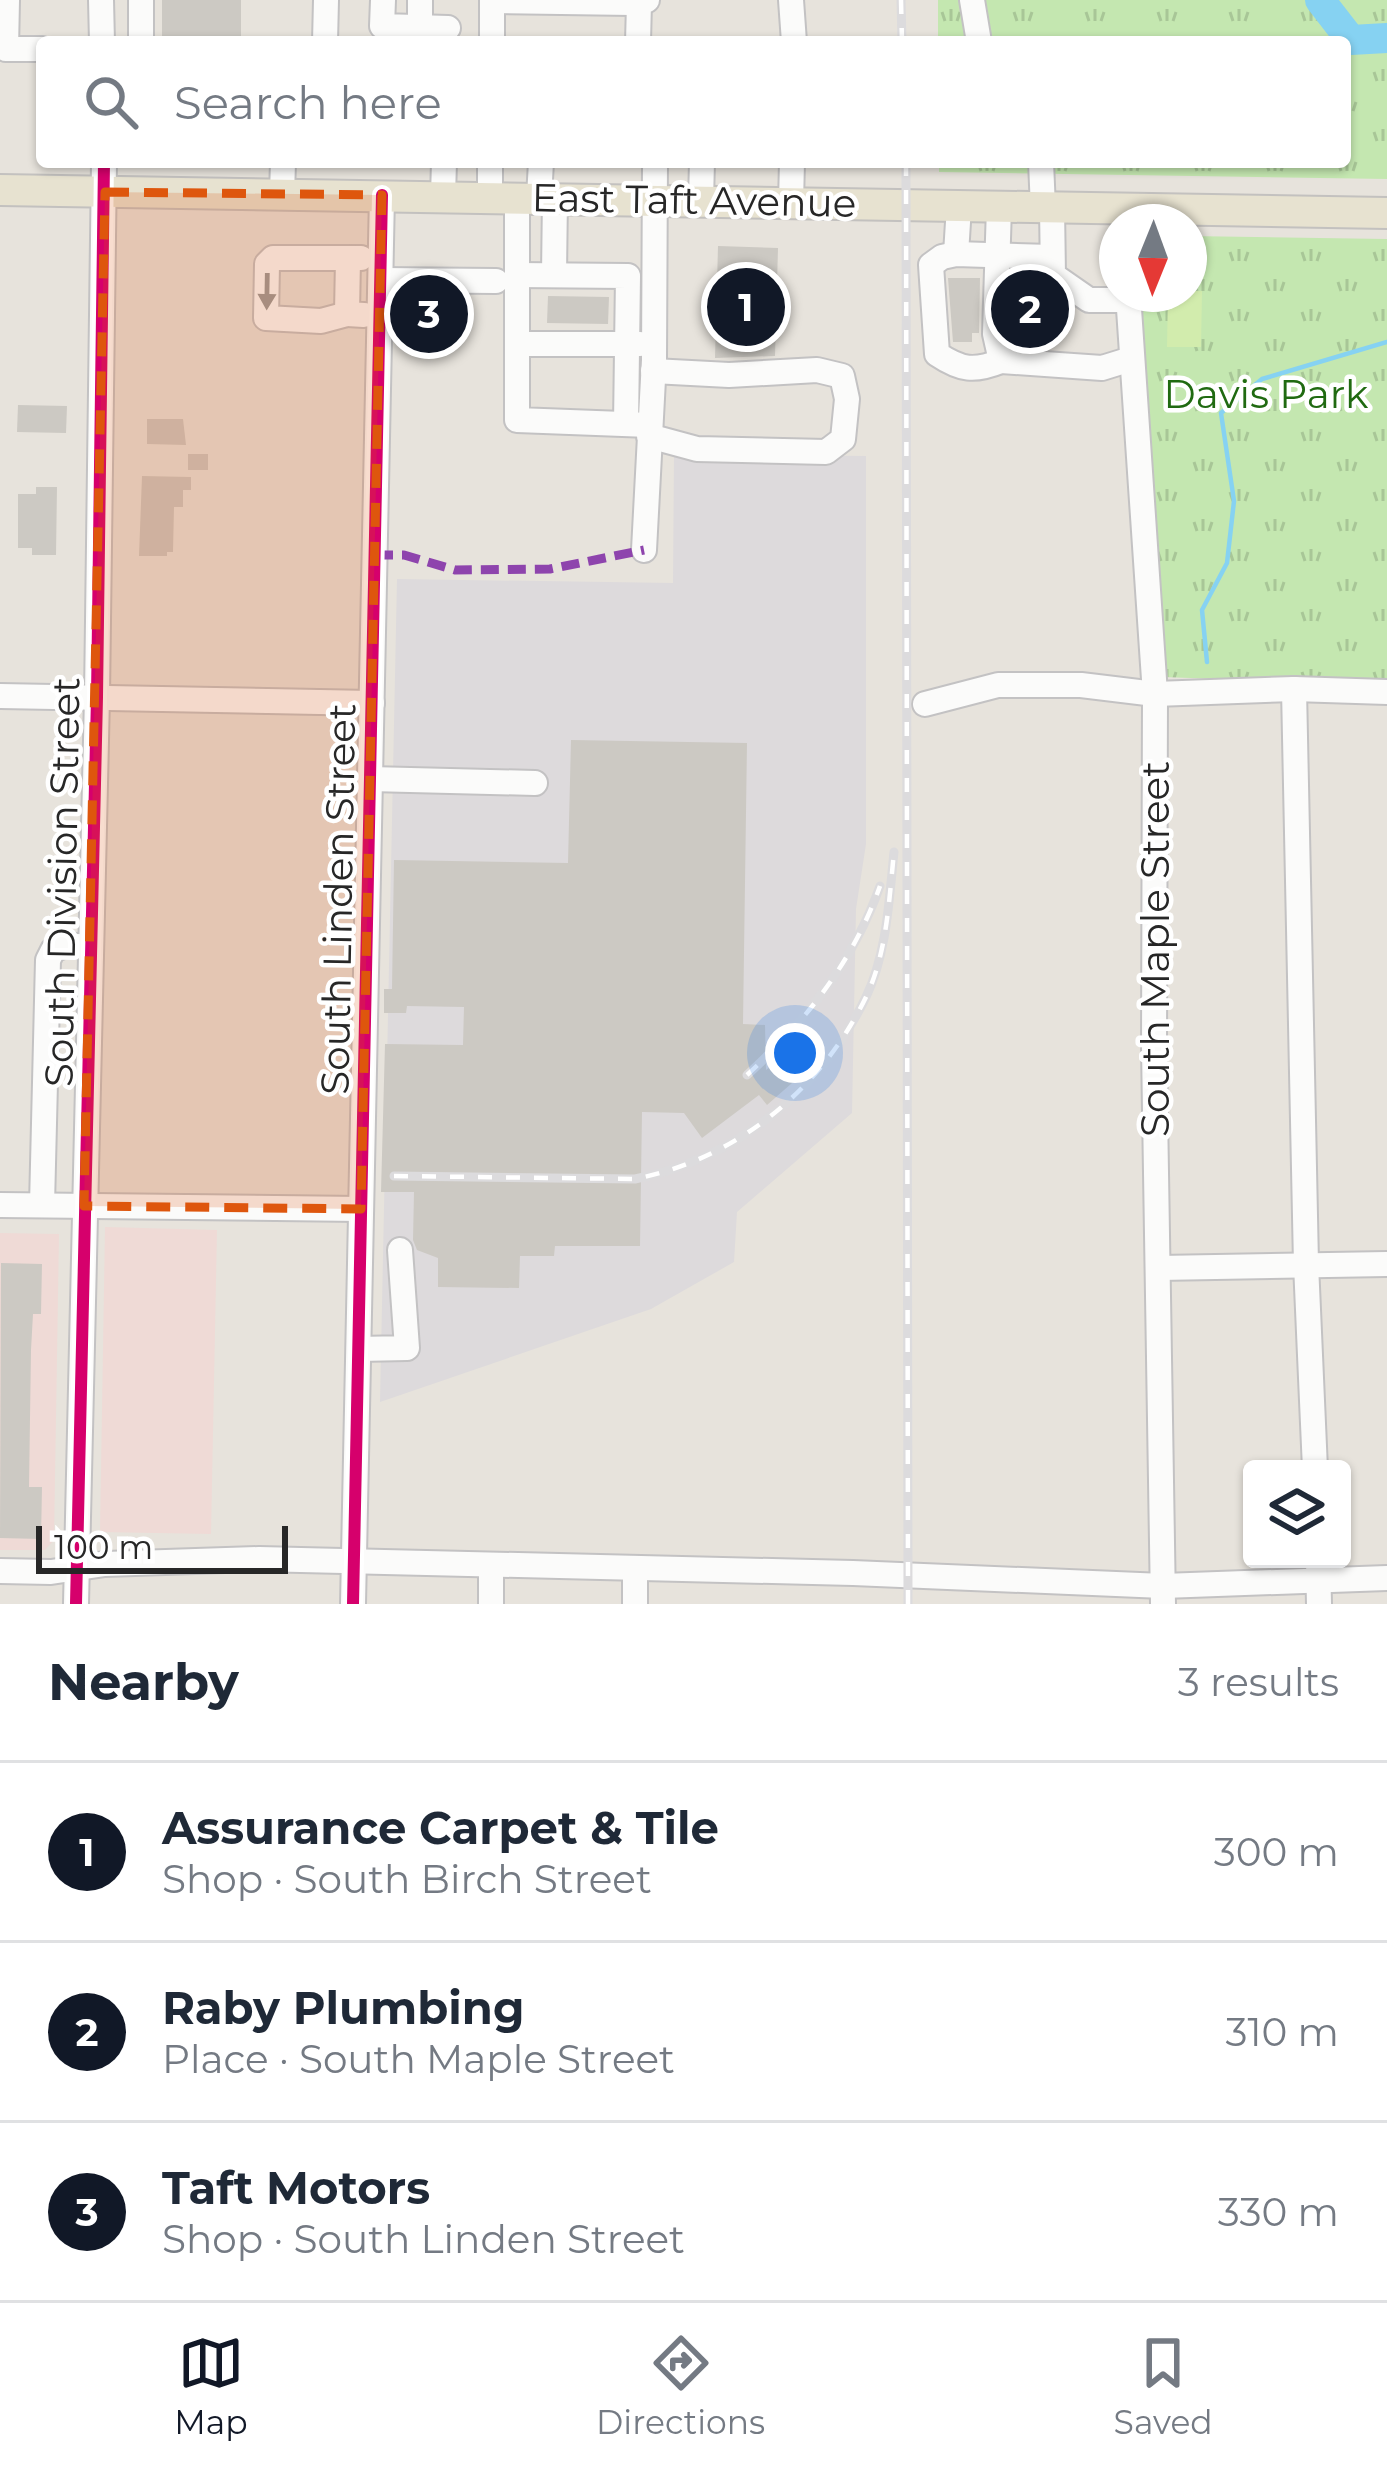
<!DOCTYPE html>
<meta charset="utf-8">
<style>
:root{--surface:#fff;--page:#f2f2f3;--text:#1f2937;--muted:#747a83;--line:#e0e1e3;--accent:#111827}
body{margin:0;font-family:Montserrat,sans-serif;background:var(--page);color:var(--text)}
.controls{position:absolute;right:36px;bottom:36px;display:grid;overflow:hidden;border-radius:12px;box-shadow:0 3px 9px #0004}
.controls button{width:108px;height:108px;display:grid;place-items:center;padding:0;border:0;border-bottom:3px solid var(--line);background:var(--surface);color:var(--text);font:60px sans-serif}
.compass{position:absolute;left:1099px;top:204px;width:108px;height:108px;border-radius:50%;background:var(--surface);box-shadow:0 3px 9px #0004;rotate:181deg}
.scale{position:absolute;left:36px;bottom:30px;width:252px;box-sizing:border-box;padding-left:12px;border:6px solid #272727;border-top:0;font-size:33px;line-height:42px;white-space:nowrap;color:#272727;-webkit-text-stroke:9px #fff;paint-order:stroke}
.you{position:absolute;left:795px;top:1053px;width:42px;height:42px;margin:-30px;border:9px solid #fff;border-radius:50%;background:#1a73e8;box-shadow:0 0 0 18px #1a73e833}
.badge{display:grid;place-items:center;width:78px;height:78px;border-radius:50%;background:var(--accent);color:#fff;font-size:39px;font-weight:700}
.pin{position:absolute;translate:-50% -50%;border:6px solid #fff;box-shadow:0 3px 12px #0006}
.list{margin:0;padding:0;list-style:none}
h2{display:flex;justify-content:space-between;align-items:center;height:156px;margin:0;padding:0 48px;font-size:51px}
h2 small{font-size:39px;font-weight:400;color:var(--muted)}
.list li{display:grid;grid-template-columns:78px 1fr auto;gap:36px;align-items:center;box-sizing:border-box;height:180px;padding:0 48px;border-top:3px solid var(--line)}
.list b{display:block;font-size:45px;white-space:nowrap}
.list p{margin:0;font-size:39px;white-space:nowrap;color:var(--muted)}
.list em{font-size:39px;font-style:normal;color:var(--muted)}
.icon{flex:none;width:66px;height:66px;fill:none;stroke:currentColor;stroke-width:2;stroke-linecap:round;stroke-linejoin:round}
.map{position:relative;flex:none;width:1387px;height:1604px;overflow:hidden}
.search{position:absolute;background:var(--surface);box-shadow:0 3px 9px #0004;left:36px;right:36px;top:36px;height:132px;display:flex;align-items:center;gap:30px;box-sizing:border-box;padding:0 42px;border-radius:12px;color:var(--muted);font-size:45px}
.sheet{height:696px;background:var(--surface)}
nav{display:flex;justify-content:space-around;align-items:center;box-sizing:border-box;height:168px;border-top:3px solid var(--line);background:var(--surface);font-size:33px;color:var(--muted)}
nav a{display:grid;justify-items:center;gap:6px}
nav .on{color:var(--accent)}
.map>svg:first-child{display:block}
</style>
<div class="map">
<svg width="1387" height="1604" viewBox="0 0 1387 1604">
<defs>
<pattern id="park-tufts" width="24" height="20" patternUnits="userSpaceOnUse" patternTransform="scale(3)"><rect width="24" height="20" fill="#c4e7b0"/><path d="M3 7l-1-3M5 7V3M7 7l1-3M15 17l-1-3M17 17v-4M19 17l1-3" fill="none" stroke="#a8c697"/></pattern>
</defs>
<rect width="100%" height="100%" fill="#e7e3dc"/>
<path fill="#dddadc" d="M674,454L866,456V844L856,909L852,1113L737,1212L734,1262L651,1309L380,1402L397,579L673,583Z"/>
<g fill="#efdad6">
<path d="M105,1227L217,1230L211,1534L100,1532Z"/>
<path d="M0,1233L59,1234L54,1540L45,1550H0Z"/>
</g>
<g fill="url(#park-tufts)">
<path d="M938,0H1387V179L939,172V162H1345V42H938Z"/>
<path d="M1189,236L1387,239V685L1163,677L1137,294H1189Z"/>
</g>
<path fill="#d2ecad" d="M1189,291H1202L1201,347H1167L1168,294Z"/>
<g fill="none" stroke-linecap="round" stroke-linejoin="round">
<path stroke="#86d2f2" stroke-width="4.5" d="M1207,662L1202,610L1227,563L1234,501L1221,413L1262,379L1387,342"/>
<path stroke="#86d2f2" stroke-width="30" d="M1320,0L1351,40L1387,38"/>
</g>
<g fill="#ccc9c3">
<rect x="162" y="0" width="79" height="42"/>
<path d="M718,246L778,248L775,356L715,358Z"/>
<path d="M948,278H980L979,333H972V342H953Z"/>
<path d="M1013,283H1039L1049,292V334H1012Z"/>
<path d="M548,296L609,297L608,324L547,323Z"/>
<path d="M413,302L447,303L446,325L412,324Z"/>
<path d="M18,405L67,406L66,433L17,432Z"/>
<path d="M147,419H183L186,445L147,444Z"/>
<rect x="188" y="454" width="20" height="16"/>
<path d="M142,476L191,477V490H183V507H174L173,552H167V556H139Z"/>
<path d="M36,487H57L56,555H32V548H18V494H36Z"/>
<path d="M571,740L747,743L743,1024L765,1025L766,1070L784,1056L800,1076L767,1105L759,1095L702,1138L684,1113L642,1112L640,1246H555L554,1256H520L519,1288L438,1287V1258L417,1250L413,1240L414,1192H381L385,1044L463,1045L464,1007L407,1006L406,1013H384V989H392L394,860L568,863Z"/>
<path d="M1,1263L42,1264L41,1314H33L31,1350L29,1487H42L41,1539L0,1538Z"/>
</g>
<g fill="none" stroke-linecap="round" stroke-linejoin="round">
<g stroke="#c3c2c3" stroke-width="28">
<g id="minor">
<path d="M7,0L6,49H42"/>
<path d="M101,0L102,42"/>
<path d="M383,0L382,26L448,28"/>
<path d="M420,0V28"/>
<path d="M791,0L794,42"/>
<path d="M972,0L979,42"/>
<path d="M492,1L632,3L647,0"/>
<path d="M141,42V0"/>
<path d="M325,42L326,0"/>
<path d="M492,42V0"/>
<path d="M638,42L639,3"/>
<path d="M1041,162L1043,208"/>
<path d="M282,194L283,162"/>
<path d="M443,196L444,162"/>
<path d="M490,196V162"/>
<path d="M517,197V420L649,425"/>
<path d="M539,197L541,162"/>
<path d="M701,200L702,162"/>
<path d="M791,202L792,162"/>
<path d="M999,207L995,334L1001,361L1102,368L1131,359"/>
<path d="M1052,208L1053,275L1089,300H1128"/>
<path d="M956,254L959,206"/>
<path d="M361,258H348L347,314L364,315"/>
<path d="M517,275L628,276L626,424"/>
<path d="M554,275L555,197"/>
<path d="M381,280L496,281"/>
<path d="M1128,294L1155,694L1154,1049L1163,1604"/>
<path d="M347,314L321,321L266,318L267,264L273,258H348"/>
<path d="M517,344H640"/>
<path d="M1001,361C974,372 961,370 937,354L931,265L942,257L956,254L1051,257"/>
<path d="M649,436L697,449L826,452L843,439L847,399L842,376L817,370L729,375L653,371"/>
<path d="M644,550L654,360L655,162"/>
<path d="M1294,689L1306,1264L1315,1469"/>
<path d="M0,696L372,703"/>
<path d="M925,704L998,685H1081L1155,694L1294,689L1387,692"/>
<path d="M370,779L535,783"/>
<path d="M0,1205L361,1209"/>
<path d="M42,1205L48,960L53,950L65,945L89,947"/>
<path d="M1159,1268L1387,1264"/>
<path d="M359,1349L407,1348L400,1250"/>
<path d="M1318,1559L1319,1604"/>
<path d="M0,1571L51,1572L105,1564L259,1559L853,1573L1163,1586L1387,1578"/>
<path d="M76,1604L97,697L104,162"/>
<path d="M353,1604L382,195"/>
<path d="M491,1604V1565"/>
<path d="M635,1604V1569"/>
</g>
</g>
<g stroke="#c3c1bf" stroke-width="34">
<path id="major" d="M0,190L1387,213"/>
</g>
<use href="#minor" stroke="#fbfbfa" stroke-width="24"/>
<use href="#major" stroke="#e7e2d0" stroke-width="30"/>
<g stroke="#dcdbdd" stroke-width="9">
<g id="rail">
<path d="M901,0L902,42"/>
<path d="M906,162L908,1604"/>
<path d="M747,1075C806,1021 853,962 880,886"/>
<path d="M394,1176L635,1179C736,1159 821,1090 866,997C887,953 889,900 894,852"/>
</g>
</g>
<use href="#rail" stroke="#fff" stroke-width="4.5" stroke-dasharray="14" stroke-linecap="butt"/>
<path stroke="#8e44ad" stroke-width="9" stroke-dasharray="18 9" stroke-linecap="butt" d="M375,555H404L455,570L550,569L644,550"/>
<g stroke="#fff" stroke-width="20">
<g id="cycleway">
<path d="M76,1604L97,697L104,162"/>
<path d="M353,1604L382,195"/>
</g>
</g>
<use href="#cycleway" stroke="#d6006c" stroke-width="12"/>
</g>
<defs><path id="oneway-solid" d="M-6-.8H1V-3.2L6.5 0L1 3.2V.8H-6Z" transform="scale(3)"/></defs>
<use fill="#9c9c9b" href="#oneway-solid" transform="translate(267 291) rotate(91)"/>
<path fill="#de560d" fill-opacity="0.2" stroke="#de560d" stroke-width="9" stroke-dasharray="24 15" stroke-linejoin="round" d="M105,192L382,195L361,1209L84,1206Z"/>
<g text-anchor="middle" stroke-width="9" stroke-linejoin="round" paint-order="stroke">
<g font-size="39" fill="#272727" stroke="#fff">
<text transform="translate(694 200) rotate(1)" y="14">East Taft Avenue</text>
<text transform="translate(62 882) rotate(-89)" y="14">South Division Street</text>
<text transform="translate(338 899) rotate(-89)" y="14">South Linden Street</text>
<text transform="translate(1155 949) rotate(-90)" y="14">South Maple Street</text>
</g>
<g font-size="39" fill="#206a11" stroke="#fff">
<text x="1266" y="408">Davis Park</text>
</g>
</g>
</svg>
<div class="controls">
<button><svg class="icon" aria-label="layers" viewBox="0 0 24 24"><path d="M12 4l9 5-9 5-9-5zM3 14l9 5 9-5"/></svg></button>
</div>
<svg class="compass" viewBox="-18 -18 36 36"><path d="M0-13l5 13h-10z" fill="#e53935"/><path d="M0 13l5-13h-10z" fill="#747a83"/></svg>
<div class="scale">100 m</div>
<div class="you"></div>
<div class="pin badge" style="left:746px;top:307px">1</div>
<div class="pin badge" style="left:1030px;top:309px">2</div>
<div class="pin badge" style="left:429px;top:314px">3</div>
<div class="search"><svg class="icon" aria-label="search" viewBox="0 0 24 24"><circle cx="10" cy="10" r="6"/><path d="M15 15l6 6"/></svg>Search here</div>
</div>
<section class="sheet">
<h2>Nearby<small>3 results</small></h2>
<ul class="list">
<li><span class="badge">1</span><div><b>Assurance Carpet &amp; Tile</b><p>Shop · South Birch Street</p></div><em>300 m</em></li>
<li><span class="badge">2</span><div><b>Raby Plumbing</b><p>Place · South Maple Street</p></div><em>310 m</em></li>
<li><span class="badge">3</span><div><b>Taft Motors</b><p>Shop · South Linden Street</p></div><em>330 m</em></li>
</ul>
</section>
<nav>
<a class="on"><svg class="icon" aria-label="map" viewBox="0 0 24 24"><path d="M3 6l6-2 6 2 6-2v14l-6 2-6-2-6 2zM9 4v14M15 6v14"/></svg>Map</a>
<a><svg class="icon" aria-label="directions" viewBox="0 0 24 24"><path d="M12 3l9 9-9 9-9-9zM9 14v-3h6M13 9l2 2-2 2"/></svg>Directions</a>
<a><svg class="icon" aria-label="saved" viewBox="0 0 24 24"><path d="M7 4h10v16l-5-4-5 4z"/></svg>Saved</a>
</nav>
